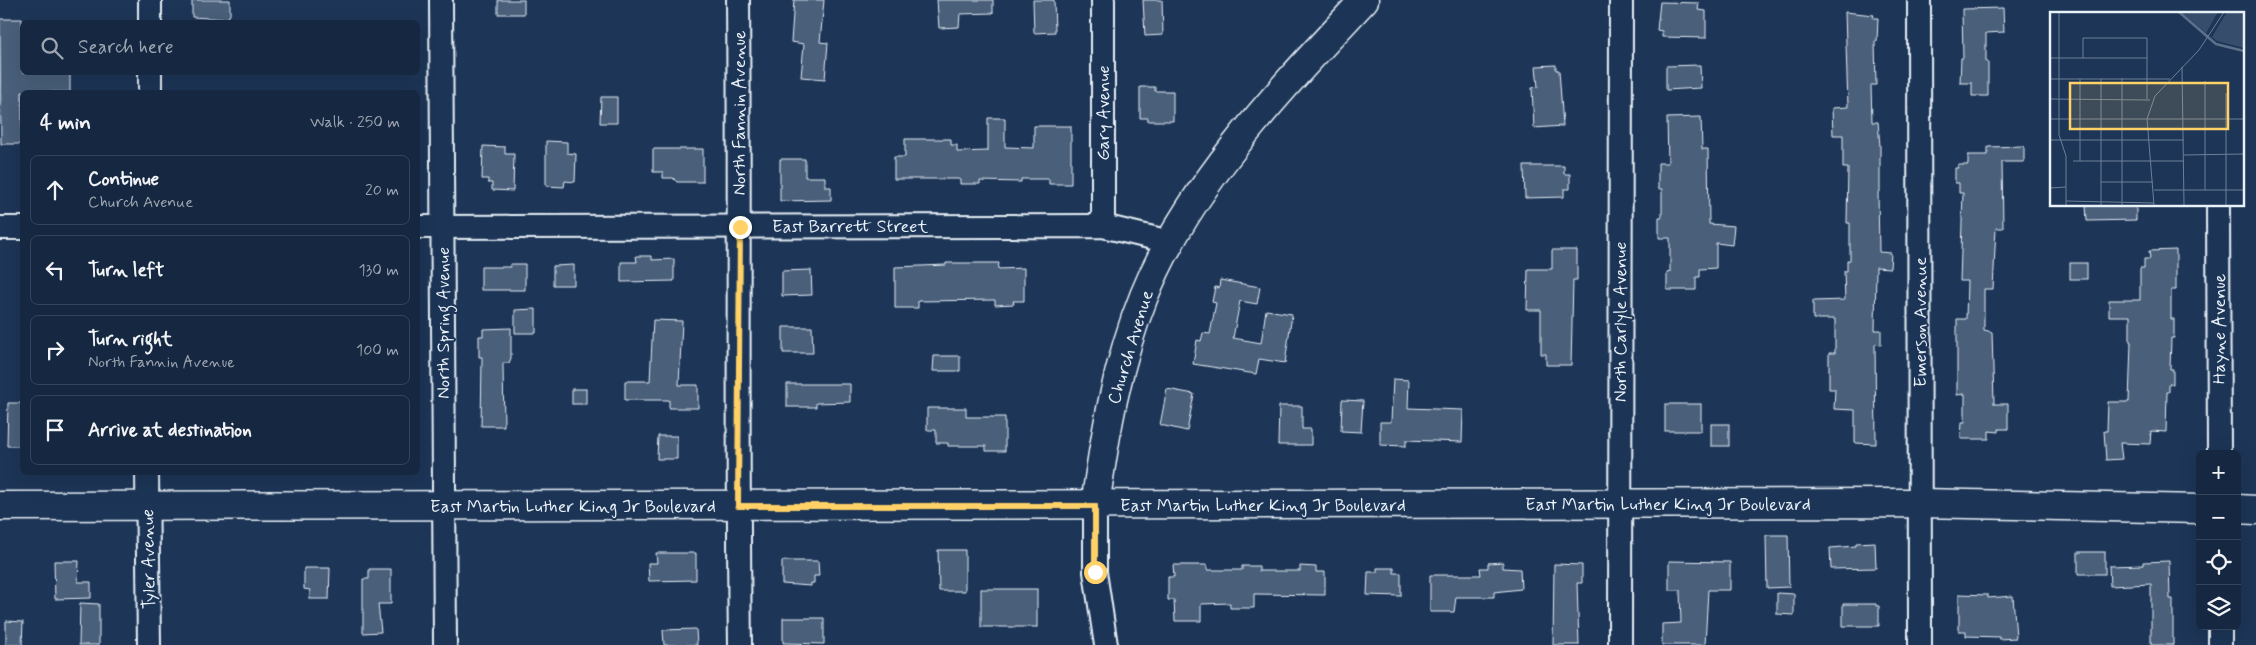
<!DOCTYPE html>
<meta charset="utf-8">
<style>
:root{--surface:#162841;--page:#23344c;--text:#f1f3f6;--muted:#9ea6b1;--line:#35445a}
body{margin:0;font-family:Mynerve,sans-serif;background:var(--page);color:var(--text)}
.controls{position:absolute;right:15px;bottom:15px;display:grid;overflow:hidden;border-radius:8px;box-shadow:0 5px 20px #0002}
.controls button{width:45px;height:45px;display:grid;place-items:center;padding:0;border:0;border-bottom:1px solid var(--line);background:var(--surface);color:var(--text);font:25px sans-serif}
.stop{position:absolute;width:15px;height:15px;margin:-11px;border:4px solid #ffd166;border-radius:50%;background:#fff}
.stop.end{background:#ffd166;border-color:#fff;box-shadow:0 1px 5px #0008}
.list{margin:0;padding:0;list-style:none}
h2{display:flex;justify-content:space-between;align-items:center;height:65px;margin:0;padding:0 20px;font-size:21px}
h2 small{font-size:16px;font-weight:400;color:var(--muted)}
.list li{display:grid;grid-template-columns:32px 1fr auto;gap:15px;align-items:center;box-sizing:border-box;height:70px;margin:0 10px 10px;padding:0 10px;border:1px solid var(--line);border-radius:8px}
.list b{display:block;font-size:19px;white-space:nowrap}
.list p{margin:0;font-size:16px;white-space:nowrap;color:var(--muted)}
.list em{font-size:16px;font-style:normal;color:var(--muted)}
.icon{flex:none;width:28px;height:28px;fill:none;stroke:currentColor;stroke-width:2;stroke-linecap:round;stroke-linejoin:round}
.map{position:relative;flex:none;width:2256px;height:645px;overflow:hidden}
.search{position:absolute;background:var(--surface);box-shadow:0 5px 20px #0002;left:20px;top:20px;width:400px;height:55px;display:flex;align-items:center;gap:12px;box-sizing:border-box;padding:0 18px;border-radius:8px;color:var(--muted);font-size:19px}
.panel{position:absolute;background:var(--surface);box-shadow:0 5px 20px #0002;left:20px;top:90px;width:400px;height:385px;border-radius:8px}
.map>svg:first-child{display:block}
</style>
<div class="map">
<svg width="2256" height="645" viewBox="0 0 2256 645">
<rect width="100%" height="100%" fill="#1d3557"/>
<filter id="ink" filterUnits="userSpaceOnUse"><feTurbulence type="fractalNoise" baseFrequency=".02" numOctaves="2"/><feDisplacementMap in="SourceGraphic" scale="10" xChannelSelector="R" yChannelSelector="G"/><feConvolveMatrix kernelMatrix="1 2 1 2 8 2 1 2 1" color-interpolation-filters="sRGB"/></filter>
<g filter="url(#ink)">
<g fill="#495e7a" stroke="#e8f1f8">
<path d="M192,0H230V15L226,19L192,17Z"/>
<rect x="498" y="0" width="26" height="14"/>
<path d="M794,0H824L820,42L828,43L825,79L801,77L804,44L791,42Z"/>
<path d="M937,0H993V13L960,14L959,27L939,28Z"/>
<path d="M1033,0H1054L1055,32L1034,33Z"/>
<path d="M1143,0H1162L1163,35L1145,36Z"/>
<path d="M1660,2L1699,3L1698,10L1706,11V38L1662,37V31L1657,30Z"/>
<path d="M2003,8L2004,32L1986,33V62H1988V96H1972V83H1960L1961,58H1963L1962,9Z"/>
<path d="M1845,12L1874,15L1873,18H1878L1877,41H1875L1876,85H1871L1872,122H1878L1880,146V192H1878L1879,252L1891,253L1890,268L1876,267L1875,330H1881V345L1875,344L1876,444L1855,443V410L1834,409L1835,389H1829V353H1835V319H1813V301L1845,300L1844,271H1847V261L1850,260V223H1847L1848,168H1843V135H1833L1832,108L1848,107Z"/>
<path d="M0,19H22V72H70V92H22V144H1Z"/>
<path d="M1556,65V70H1559L1563,126L1534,128L1532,88L1538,87L1536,66Z"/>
<path d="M1700,65L1701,88L1666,90V66Z"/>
<path d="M1140,87H1155V91H1173V121H1148V118H1140Z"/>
<path d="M601,97H617V123H600Z"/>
<path d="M1701,117L1702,149H1708L1709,224L1734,226L1732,245L1716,243V268L1700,269V277H1696V290H1667V273L1670,272V238H1659V217H1662V189H1658V163H1668L1667,118Z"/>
<path d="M988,118H1005V147L1034,148V126H1071V184H1049V179H1021V182L980,181V184H960V180L958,179H894V157H905V139H951V145H957V152L988,151Z"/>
<path d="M546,141L567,142V153L576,154L575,182L565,181L564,187L546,186Z"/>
<path d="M483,146L505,147V154H514L513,191L492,190V183H488V179H482Z"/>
<path d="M2024,146V162H2002L2003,228H1996L1993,289H1984V330L1992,332L1994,404H2008V429H1999V432L1989,431V439H1961L1962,422H1965V394L1957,395V319H1966L1967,281H1960L1963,193H1959V183H1955V168H1958V165H1968V155H1988V147Z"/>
<path d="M653,149H703V182H677L673,178H663V172H653Z"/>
<path d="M780,159H805V177H825V187H831V200L780,201Z"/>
<path d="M1524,166H1564V174H1570V189H1564V197L1525,198Z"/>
<path d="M2086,205H2136V220L2087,221Z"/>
<path d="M1552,250H1577V280H1573L1571,365H1546V354H1541V310H1527L1528,269H1552Z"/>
<path d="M2176,250V290H2171V319H2174V338H2171L2170,369H2173V384H2169V392H2167L2166,432L2151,431L2150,444L2120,443L2122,459L2106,460L2104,431H2107L2108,402H2129L2131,342H2130V316H2109V300H2140V268H2144V259H2150L2149,251Z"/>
<path d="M636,256H652V260L674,259V281L621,282V262H637Z"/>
<path d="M946,263H999L998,269L1024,268V301H1013L1014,304L995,305V300L918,301V308H895V267L946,265Z"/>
<rect x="2070" y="263" width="17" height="16"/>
<path d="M510,264H525V290H481V267H510Z"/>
<path d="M574,265V285H553V266Z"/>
<path d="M811,270L812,295L782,296V271Z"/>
<path d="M1220,280L1260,287L1257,304L1240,301L1233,338L1261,343L1266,310L1292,314L1285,363L1259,359L1256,374L1193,364L1197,340L1201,341L1203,333L1210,334L1216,303L1212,302L1215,287L1219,288Z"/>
<path d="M536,309V333H515V310Z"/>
<path d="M653,320L682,321L679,385H698V408H669V400H625V381H650Z"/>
<path d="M783,327H812L813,353H783Z"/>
<path d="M511,328V358L509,363H503V365L504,426H481L482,357H479V336H483V329Z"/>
<path d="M934,356H960V371H933Z"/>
<path d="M1393,379L1409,380L1408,408L1463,410L1462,442L1406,440V446L1380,445V422H1391Z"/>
<path d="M787,384H850V402L816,403V407H787Z"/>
<rect x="572" y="389" width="14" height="15"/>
<path d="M1167,389L1194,394L1187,431L1160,425Z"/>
<path d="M1342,400L1363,401L1361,432L1341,431Z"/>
<path d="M8,403H22V446H7Z"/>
<rect x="1665" y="404" width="36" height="27"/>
<path d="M1279,406H1302V429H1311V445H1278Z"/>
<path d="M927,408H966V417H1005V451H986V446H948V443H936V430H927Z"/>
<rect x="1711" y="424" width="18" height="22"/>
<path d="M658,436H677V459H657Z"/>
<path d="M1766,535H1788L1789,587L1767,588Z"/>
<path d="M1875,542L1876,568L1831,569L1830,548L1856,546V543Z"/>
<path d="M938,550H965V591H939Z"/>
<rect x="2078" y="552" width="27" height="22"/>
<path d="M656,553H696V580L649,581L648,563H657Z"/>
<path d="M54,561H79L78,582H91V598L55,599Z"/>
<path d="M782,561H818L819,576H814V583H811V586L782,584Z"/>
<path d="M1669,561L1730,562V590H1708L1705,645H1662V624L1681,623L1680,590H1669Z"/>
<path d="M2169,561L2170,599H2173V645H2151V584L2110,586L2109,566L2143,565V562Z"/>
<path d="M1503,562V568L1520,569L1521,589L1494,592V597H1456L1454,612H1430V575H1481L1480,568H1488V563Z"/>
<path d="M1554,564L1582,565V583H1577L1579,645H1553Z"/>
<path d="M1173,565H1207V570H1242V566H1259V571H1300V566L1316,567V572H1325V595L1254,594V608H1230V603L1201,604V621H1175L1174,600H1168V577H1174Z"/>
<path d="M304,568H330L329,599H309L310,590L304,589Z"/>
<path d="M1377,568H1394V573H1401V596L1367,595L1368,572H1377Z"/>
<path d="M369,569H391V604H378L381,632L363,633V579H369Z"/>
<rect x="981" y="589" width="56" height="38"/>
<path d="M1777,593L1794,594V615L1777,614Z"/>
<path d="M1959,594L1988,595V598L2013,596L2016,638L1999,639V637L1966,636V631H1959Z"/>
<path d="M80,603L99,604V645H79Z"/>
<path d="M1843,604H1876V606H1879V626H1843Z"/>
<path d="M783,618H824V644L783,643Z"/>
<path d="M6,621L23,622L22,645H6Z"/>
<path d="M696,629L697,645H664L663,630Z"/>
</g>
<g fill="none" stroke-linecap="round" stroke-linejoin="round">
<g stroke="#e8f1f8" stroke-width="26">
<g id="street">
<path d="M441,0L445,645"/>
<path d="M738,0C740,215 737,430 740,645"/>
<path d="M1103,0V226"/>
<path d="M1919,0L1920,645"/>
<path d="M150,22V0"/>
<path d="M150,92V72"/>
<path d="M2218,205L2219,454"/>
<path d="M418,227L1103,226L1170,242"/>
<path d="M0,228H22"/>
<path d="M147,472L149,645"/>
<path d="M1095,506V572L1106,645"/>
<path d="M2220,626V645"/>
<path d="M1620,645L1621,0"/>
</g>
</g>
<g stroke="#e8f1f8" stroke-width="31">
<g id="secondary">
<path d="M0,506L1920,503L2200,509"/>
<path d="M1095,506C1105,434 1117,363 1144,296C1189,184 1283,87 1364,0"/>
<path d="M2237,509L2256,510"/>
</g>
</g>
<use href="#street" stroke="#1d3557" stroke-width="22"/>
<use href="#secondary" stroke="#1d3557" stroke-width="28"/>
</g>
</g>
<g fill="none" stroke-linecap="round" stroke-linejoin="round" filter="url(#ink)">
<path stroke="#ffd166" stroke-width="6" d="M740,227L738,506H1095V572"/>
</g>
<g text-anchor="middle" stroke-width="4" stroke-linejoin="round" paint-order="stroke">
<g font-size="18" fill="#e8f1f8" stroke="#1d3557">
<text transform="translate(739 113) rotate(-90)" y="6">North Fannin Avenue</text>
<text transform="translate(1103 113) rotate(-90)" y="6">Gary Avenue</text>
<text x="850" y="232">East Barrett Street</text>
<text transform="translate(1620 322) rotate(-90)" y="6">North Carlyle Avenue</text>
<text transform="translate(1920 322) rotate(-90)" y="6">Emerson Avenue</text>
<text transform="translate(443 323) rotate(-90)" y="6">North Spring Avenue</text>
<text transform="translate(2219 329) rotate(-90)" y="6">Hayne Avenue</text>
<text transform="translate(1130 347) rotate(-73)" y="6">Church Avenue</text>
<text x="1668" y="510">East Martin Luther King Jr Boulevard</text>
<text x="1263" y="511">East Martin Luther King Jr Boulevard</text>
<text x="573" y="512">East Martin Luther King Jr Boulevard</text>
<text transform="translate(148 559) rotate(-91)" y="6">Tyler Avenue</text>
</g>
</g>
<g transform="translate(2050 12)">
<rect width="194" height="194" fill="#1d3557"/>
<path d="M131,0H168L156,21ZM177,0H194V36L167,29L162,25Z" fill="#374d6c"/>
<path fill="none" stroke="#5d7089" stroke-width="2.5" d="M129,0L166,32L194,39"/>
<path fill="none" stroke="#6e8097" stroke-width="1" d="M9,0V123L16,144V193M0,46H97M33,46V26H97V87M132,55L134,193M72,66V193M0,67H120M51,67V193M155,69V178M176,81V193M0,87L100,88M0,107H194M97,107L104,193M97,107L105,84L149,38L174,0M0,128H134M134,143L194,142M23,149H134M30,149V67M51,170H103M0,176L16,175M104,178H194M16,189L104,191"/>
<path fill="#ffd166" fill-opacity="0.15" stroke="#ffd166" stroke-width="2.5" d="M20,71H178V117H20Z"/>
<rect width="194" height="194" fill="none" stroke="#e8f1f8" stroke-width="2.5"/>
</g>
</svg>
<div class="controls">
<button>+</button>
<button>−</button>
<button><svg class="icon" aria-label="locate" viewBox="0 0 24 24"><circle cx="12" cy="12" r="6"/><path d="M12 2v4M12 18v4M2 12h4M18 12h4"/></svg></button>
<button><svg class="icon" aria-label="layers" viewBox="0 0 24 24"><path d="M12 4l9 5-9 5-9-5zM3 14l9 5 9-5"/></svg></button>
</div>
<div class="stop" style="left:1095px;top:572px"></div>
<div class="stop end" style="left:740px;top:227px"></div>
<div class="search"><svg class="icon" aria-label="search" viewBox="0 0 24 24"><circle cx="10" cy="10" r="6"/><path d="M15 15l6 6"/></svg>Search here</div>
<section class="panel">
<h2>4 min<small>Walk · 250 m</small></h2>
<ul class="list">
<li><svg class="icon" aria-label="ahead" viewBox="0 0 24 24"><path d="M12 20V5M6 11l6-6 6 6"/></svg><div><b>Continue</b><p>Church Avenue</p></div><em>20 m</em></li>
<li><svg class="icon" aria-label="left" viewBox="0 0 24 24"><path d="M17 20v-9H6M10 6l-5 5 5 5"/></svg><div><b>Turn left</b></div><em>130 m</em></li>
<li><svg class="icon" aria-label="right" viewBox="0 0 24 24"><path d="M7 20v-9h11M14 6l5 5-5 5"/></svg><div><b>Turn right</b><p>North Fannin Avenue</p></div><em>100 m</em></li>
<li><svg class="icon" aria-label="arrive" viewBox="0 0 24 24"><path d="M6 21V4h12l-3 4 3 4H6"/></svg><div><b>Arrive at destination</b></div></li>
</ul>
</section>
</div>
